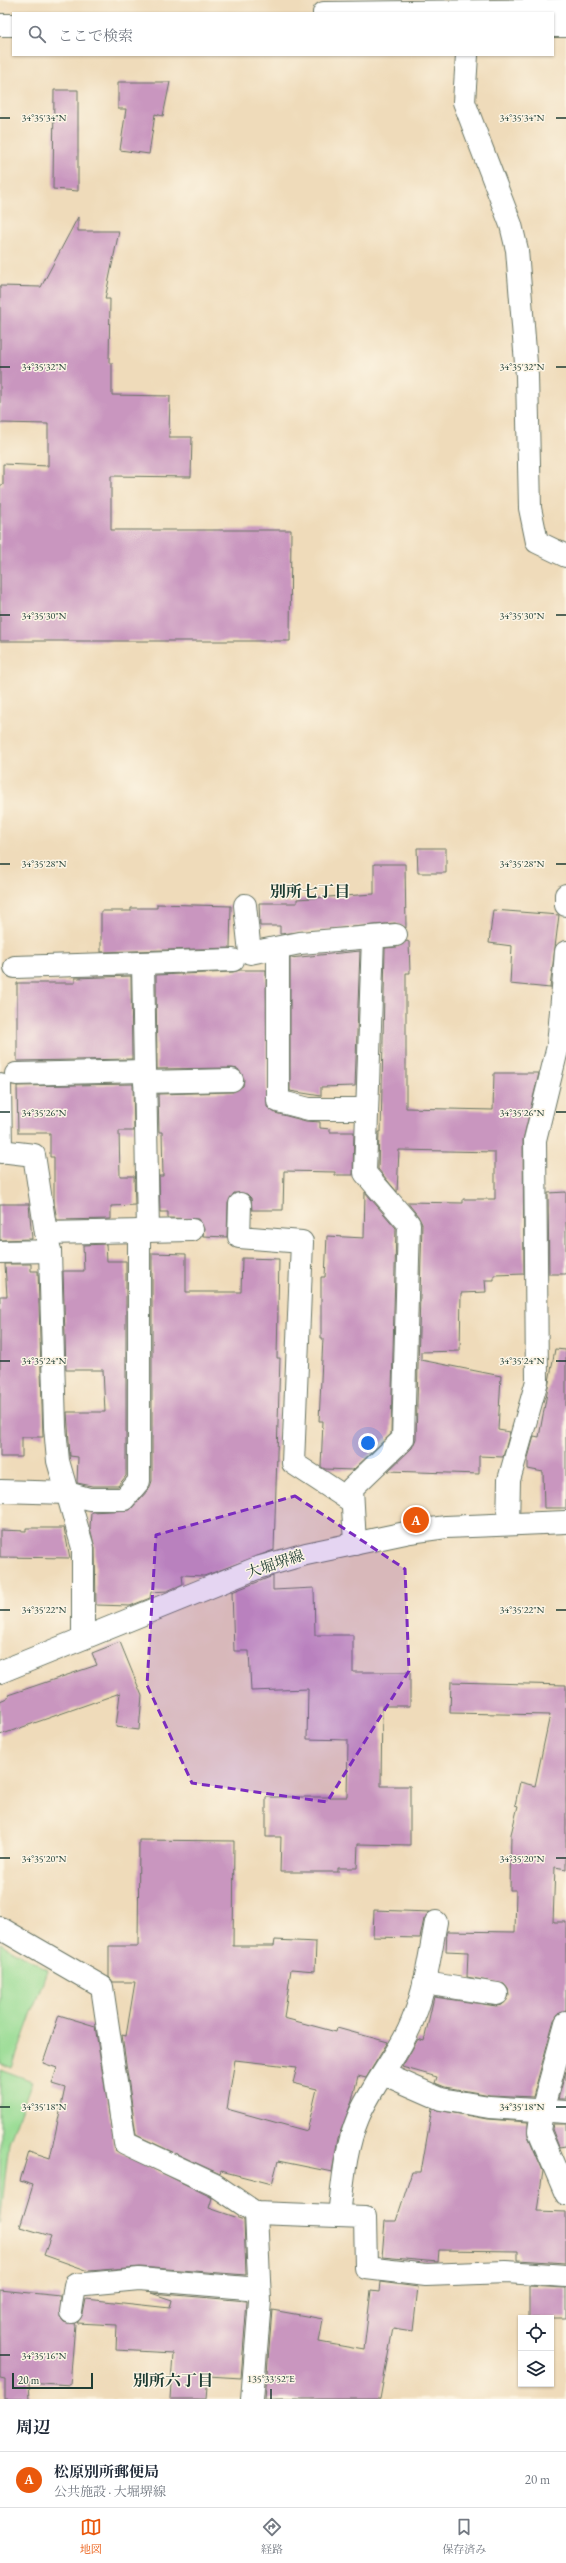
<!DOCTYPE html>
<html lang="ja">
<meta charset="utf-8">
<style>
:root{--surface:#fff;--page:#f2f2f3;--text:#1f2937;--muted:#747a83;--line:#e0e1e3;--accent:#ea580c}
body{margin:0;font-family:"EB Garamond","Noto Serif JP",serif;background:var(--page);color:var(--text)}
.controls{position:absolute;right:12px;bottom:12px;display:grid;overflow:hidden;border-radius:0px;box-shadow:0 1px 3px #0004}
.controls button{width:36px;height:36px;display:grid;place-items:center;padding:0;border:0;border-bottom:1px solid var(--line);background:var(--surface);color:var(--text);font:20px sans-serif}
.scale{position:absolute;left:12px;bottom:10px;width:81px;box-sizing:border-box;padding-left:4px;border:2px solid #1f3d34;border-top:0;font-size:11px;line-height:14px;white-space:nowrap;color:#1f3d34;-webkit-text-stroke:3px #fcf5e5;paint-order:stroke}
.you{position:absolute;left:368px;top:1443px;width:14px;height:14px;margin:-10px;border:3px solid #fff;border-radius:50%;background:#1a73e8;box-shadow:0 0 0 6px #1a73e833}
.badge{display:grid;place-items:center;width:26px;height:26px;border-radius:50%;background:var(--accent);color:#fff;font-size:13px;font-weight:700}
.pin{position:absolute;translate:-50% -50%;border:2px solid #fff;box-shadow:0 1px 4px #0006}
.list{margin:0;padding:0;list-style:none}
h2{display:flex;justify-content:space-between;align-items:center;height:52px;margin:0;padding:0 16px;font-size:17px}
h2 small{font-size:13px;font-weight:400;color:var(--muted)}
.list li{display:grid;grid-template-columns:26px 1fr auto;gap:12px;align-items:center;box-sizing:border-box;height:56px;padding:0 16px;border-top:1px solid var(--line)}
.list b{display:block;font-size:15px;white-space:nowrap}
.list p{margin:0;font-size:13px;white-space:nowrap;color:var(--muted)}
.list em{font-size:13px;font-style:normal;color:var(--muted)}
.icon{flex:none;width:22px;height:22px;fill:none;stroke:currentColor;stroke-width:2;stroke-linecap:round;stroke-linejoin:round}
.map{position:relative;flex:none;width:566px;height:2399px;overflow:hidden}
.search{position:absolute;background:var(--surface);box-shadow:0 1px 3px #0004;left:12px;right:12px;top:12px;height:44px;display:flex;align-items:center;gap:10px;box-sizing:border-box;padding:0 14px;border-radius:0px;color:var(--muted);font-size:15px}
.sheet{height:108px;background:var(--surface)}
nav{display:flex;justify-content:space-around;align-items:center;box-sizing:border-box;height:56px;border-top:1px solid var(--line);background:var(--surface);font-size:11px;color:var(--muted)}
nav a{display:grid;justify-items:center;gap:2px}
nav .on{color:var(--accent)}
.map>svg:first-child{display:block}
</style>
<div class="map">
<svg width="566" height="2399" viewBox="0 0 566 2399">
<rect width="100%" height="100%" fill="#fcf5e5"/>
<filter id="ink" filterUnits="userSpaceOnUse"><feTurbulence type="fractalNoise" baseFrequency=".025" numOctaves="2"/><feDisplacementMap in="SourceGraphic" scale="8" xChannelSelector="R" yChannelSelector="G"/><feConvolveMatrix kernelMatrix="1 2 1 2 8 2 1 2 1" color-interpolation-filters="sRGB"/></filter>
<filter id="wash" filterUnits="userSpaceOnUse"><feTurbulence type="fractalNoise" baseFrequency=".012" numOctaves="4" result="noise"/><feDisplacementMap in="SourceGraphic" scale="16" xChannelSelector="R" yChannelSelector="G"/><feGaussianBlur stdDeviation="0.9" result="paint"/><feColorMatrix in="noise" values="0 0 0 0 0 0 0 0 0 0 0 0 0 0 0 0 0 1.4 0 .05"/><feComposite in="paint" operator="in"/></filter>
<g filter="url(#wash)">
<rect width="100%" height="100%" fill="#efdbba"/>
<g fill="#99dc94" stroke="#5c8c64">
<path d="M0,1943L47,1970L12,2068L0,2063Z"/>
<path d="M0,2069L32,2081L9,2142L0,2224Z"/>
</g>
<g id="blocks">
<g fill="#c996bf" fill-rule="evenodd">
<path d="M118,82H170L163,116L155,114L149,154L120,150L126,109H118Z"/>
<path d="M54,90H78V191L53,189Z"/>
<path d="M78,217V231H119L105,299H110L109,363H112V395L170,396L169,437H192L191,477L111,476V530H291L290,641H0V485H3V464L48,466V424L0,423V286L41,287Z"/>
<path d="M417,848H446V873H418Z"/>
<path d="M374,864H405L406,928L395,923L280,934V926H260L259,903H297V899L374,894Z"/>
<path d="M157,904L231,906L230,948L101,952V911H131V908H157Z"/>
<path d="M493,910L559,915L550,988L510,984L512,946L489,943Z"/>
<path d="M407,941L409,942L410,973H406V1108L493,1110L494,1073H539L523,1140L524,1274L494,1275V1280H485L486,1292L461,1293L460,1351L421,1352V1360L501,1376L498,1430L510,1432L503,1457L479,1456V1474L388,1471L412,1448L416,1439L422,1224L418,1216L407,1202L463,1203V1199H495V1152L399,1150L397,1192L378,1169L379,1132H381L385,948L397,947Z"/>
<path d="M360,951L355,1086L321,1087V1096L290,1091V958Z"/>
<path d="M240,970H266L267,1107L275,1113L306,1121L320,1122V1128L330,1129V1132H354L353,1175H335V1172L284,1171L283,1210H252L251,1198L247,1194L234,1193L228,1203L227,1237L203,1236L204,1229L198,1219L168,1218V1212H160L159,1176H163L162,1132H159L158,1094L233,1092L243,1086L244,1079L238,1069L232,1068L157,1069L156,975L233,972Z"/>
<path d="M131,976L132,1059L17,1061V983H75V978Z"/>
<path d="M133,1084L134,1131H119L120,1176H134L135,1205L111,1206V1219L57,1220L54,1203V1157H50V1133H18L17,1086Z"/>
<path d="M365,1192L396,1228L391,1434L353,1470L325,1469L321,1467L323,1421H319L323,1338H321V1277H325L327,1236L364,1238Z"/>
<path d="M566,1192V1274H549L548,1193Z"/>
<path d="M0,1204H29L32,1239L0,1240Z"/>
<path d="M106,1244L107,1261H126V1476L118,1486H92L77,1483L78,1457L70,1456L67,1412H105L103,1370H66L63,1271H84L83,1245Z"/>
<path d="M152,1253L186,1254V1292H241L242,1258L279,1259L277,1358H280L274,1550L204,1576L182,1575L183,1584L167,1591L151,1592L150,1598L130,1606L96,1605L95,1548L90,1528L91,1512L130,1510L149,1489L152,1481Z"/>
<path d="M5,1264H31V1271H38L43,1437H22V1457H0V1296H7Z"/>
<path d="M555,1349L566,1350V1508H544L543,1472L528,1469V1458L534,1436L539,1437Z"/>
<path d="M26,1528H64L70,1558L0,1557V1530L26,1531Z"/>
<path d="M273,1576V1590L314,1588L315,1635H353V1672H410V1706H382L381,1786H410V1845L358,1844L357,1868H338V1872H280L281,1837H266V1797H347L348,1740L307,1739L308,1689L251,1691L249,1651H234L232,1592Z"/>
<path d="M120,1642L142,1696L139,1730L116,1727L120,1693L0,1735V1701L9,1697L8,1695L97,1665L92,1653Z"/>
<path d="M451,1682L566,1685V1869L555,1867L553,1922H566V2011L558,2014L554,2020L533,2097L490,2095L445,2087L435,2083L437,2077L402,2067L418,2039L424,2041L434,1997L496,2006L502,2005L509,1996L508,1989L504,1984L467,1977L468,1952L446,1951L447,1931L515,1932L516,1890H510L511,1834L518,1806L515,1805L520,1782L535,1786L550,1715L450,1713Z"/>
<path d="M139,1840L234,1841L233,1946H274L275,1940L316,1942L315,1971L291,1969L284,2018L336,2032L337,2028L388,2042L366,2078L358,2076L352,2101L338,2138L332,2172L278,2161L272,2184L221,2171L220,2174L136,2135L122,2035L126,2036L135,1982H113L109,1977V1946H138ZM235,2060L297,2067L293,2083L317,2089L307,2131L227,2109Z"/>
<path d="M374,1910L430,1912L424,1919L420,1938L373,1937Z"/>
<path d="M59,2015L95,2026L115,2150L209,2196L212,2198L209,2208L244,2220L246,2275L140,2267L89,2271L44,2255L51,2236L20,2227L33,2185L20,2181L29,2151L50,2158L65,2088L52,2084L57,2068L43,2063Z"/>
<path d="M566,2071V2099H558Z"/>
<path d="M432,2109L487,2119L528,2122V2136L543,2171L537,2211L566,2212V2263L518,2260V2251L439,2250L438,2262L382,2257L385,2221H396L412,2172H421Z"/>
<path d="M553,2124H566V2146L559,2147L552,2129Z"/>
<path d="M380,2282L418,2287L413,2331L393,2328L380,2399H265L272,2310L323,2319L319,2342L364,2350L371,2290L379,2291Z"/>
<path d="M529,2286L566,2288V2318H529Z"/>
<path d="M0,2290L61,2296L60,2317L64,2322L75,2324L70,2385L29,2382L30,2399H5V2379L0,2378Z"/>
<path d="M151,2293L247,2301L241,2378L208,2376L206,2399H170L173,2353L116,2350L117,2325L77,2323L83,2314L86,2299L170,2308L172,2300Z"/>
</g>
</g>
</g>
<g filter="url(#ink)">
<use href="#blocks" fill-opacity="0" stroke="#687463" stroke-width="1"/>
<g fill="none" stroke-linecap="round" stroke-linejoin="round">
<g stroke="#687463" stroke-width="24">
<g id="minor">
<path d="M467,55L464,102L511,225L517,250L527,376L530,508L537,542L566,556"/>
<path d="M566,895V905"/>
<path d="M245,905L250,953L300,943L396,935"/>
<path d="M278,949V1101L309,1109H366"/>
<path d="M143,963L148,1231"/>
<path d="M15,967L233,960"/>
<path d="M16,1074L145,1071"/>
<path d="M145,1082L232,1080"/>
<path d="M0,1085L1,1152"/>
<path d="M0,1151L34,1155L46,1233L192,1230"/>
<path d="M240,1204L239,1237L302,1242L293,1463L351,1501"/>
<path d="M50,1251L55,1427L58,1461L83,1548V1638"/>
<path d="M0,1252L50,1251L47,1237"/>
<path d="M0,1491L68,1493L89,1499H124L139,1481V1231"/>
<path d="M508,1524L509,1480L537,1381L535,1140L558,1046L566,952"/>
<path d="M355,1544L352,1488L403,1439L409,1224L365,1173L373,937"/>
<path d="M0,1928L102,1987L125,2143L215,2185L256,2213L365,2217L366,2268L426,2275L506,2272L566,2276"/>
<path d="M424,1983L497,1994"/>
<path d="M566,2023L542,2111L539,2131L566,2194"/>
<path d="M384,2074L441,2099L489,2107L566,2112"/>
<path d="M339,2216C343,2182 345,2149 358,2118C373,2082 401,2053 414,2017C426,1987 430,1953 436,1922"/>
<path d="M71,2312L75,2285L139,2279L259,2289"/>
<path d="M252,2399L260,2301L256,2213"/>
</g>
</g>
<g stroke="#687463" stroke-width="24">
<g id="major">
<path d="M324,13L566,10"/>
<path d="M0,1672L257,1568L306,1554L410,1532L446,1527L566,1522"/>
</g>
</g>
<g stroke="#687463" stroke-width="24">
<g id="highway">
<path d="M0,25H13"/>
<path d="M553,26H566"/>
</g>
</g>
<use href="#minor" stroke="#fff" stroke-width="22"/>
<use href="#major" stroke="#fff" stroke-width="22"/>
<use href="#highway" stroke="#fff" stroke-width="22"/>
</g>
</g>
<path fill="#7b2cbf" fill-opacity="0.2" stroke="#7b2cbf" stroke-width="3" stroke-dasharray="8 5" stroke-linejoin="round" d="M295,1496L405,1569L409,1671L327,1802L192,1783L147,1685L156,1535Z"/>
<path fill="none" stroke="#1f3d34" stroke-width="1.5" d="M0,118H10M556,118H566M0,367H10M556,367H566M0,615H10M556,615H566M0,864H10M556,864H566M0,1112H10M556,1112H566M0,1361H10M556,1361H566M0,1610H10M556,1610H566M0,1858H10M556,1858H566M0,2107H10M556,2107H566M0,2355H10M271,2389V2399"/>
<g text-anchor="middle" stroke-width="3" stroke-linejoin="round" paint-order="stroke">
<g font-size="15" fill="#1f3d34" stroke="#fcf5e5">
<text transform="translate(275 1564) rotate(-18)" y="5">大堀堺線</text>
</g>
<g font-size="16" font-weight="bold" fill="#1f3d34" stroke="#fcf5e5">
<text x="310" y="897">別所七丁目</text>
<text x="173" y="2386">別所六丁目</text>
</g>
</g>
<g font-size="10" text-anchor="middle" fill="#1f3d34" stroke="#fcf5e5" stroke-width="3" stroke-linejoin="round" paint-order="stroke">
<text x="44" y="121">34°35'34"N</text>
<text x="522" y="121">34°35'34"N</text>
<text x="44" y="370">34°35'32"N</text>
<text x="522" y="370">34°35'32"N</text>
<text x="44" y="619">34°35'30"N</text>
<text x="522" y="619">34°35'30"N</text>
<text x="44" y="867">34°35'28"N</text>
<text x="522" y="867">34°35'28"N</text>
<text x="44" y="1116">34°35'26"N</text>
<text x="522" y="1116">34°35'26"N</text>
<text x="44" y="1364">34°35'24"N</text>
<text x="522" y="1364">34°35'24"N</text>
<text x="44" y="1613">34°35'22"N</text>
<text x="522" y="1613">34°35'22"N</text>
<text x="44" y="1862">34°35'20"N</text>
<text x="522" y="1862">34°35'20"N</text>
<text x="44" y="2110">34°35'18"N</text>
<text x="522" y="2110">34°35'18"N</text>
<text x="44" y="2359">34°35'16"N</text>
<text x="271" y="2382">135°33'52"E</text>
</g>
</svg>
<div class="controls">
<button><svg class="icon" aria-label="locate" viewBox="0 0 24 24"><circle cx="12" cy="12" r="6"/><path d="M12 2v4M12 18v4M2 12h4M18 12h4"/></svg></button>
<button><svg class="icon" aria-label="layers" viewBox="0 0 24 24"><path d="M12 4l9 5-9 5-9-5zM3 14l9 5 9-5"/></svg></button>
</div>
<div class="scale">20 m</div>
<div class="you"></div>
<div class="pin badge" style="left:416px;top:1520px">A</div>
<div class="search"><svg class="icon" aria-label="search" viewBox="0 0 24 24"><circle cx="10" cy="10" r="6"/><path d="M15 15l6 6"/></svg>ここで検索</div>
</div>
<section class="sheet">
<h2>周辺<small></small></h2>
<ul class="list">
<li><span class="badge">A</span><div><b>松原別所郵便局</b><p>公共施設 · 大堀堺線</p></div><em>20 m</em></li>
</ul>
</section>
<nav>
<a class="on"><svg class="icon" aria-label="map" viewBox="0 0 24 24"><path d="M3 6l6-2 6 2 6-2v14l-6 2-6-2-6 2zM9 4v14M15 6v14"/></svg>地図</a>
<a><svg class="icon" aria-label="directions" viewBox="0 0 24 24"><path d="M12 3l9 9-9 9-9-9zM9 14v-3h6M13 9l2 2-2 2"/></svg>経路</a>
<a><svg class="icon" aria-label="saved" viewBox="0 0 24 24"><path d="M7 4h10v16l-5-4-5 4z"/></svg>保存済み</a>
</nav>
